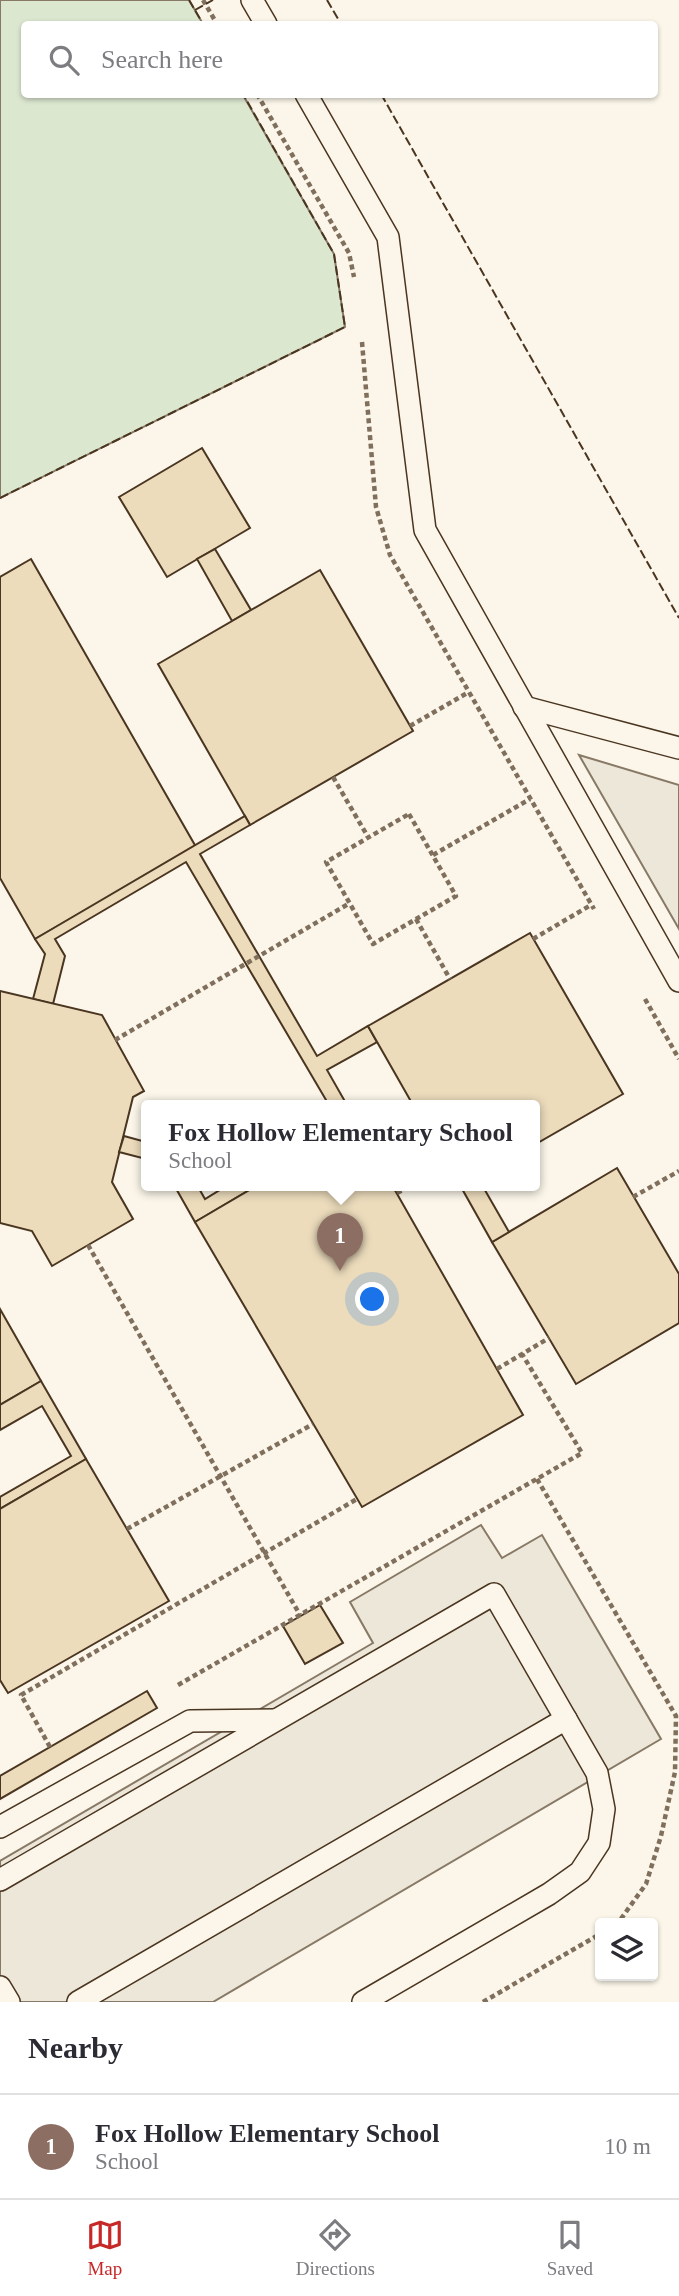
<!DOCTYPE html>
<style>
:root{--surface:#fff;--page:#f2f2f3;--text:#2b2b33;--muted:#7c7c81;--line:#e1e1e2;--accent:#c62828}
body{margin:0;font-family:"Times New Roman",serif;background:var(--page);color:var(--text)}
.controls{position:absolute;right:21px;bottom:21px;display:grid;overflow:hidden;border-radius:7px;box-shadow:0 2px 5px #0004}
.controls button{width:63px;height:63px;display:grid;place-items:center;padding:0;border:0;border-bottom:2px solid var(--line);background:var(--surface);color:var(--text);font:35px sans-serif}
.you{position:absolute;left:373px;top:1300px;width:24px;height:24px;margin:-18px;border:5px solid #fff;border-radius:50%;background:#1a73e8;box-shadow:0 0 0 10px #1a73e833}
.badge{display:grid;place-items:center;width:46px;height:46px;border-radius:50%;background:var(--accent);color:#fff;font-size:23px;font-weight:700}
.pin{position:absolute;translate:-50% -58px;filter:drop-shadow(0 2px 4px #0008)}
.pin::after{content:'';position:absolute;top:37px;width:24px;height:21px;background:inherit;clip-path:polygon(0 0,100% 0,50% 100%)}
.popup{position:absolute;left:141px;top:1100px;width:399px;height:91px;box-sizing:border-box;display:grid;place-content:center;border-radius:7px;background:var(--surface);filter:drop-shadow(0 2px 5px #0005);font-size:23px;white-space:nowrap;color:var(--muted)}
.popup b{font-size:26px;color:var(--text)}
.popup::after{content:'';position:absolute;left:50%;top:100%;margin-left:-14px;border:14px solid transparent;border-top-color:var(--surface)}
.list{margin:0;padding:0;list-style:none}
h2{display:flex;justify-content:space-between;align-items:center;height:91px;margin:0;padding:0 28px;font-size:30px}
h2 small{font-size:23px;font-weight:400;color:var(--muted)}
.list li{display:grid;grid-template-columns:46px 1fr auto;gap:21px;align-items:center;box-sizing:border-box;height:105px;padding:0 28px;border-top:2px solid var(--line)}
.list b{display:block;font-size:26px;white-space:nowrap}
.list p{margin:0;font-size:23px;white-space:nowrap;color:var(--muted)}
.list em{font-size:23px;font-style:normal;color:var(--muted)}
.icon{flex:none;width:38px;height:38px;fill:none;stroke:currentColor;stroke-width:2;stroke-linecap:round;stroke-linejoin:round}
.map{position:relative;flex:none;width:679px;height:2002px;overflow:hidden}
.search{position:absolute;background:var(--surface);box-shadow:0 2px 5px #0004;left:21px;right:21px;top:21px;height:77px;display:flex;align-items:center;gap:18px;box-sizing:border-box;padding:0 24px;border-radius:7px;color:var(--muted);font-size:26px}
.sheet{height:196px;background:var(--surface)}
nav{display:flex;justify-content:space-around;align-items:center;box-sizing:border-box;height:98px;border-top:2px solid var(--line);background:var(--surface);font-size:19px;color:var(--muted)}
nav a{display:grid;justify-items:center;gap:4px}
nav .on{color:var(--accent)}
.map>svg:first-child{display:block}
</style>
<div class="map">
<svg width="679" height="2002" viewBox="0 0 679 2002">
<rect width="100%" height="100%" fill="#fbf6e9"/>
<path fill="#dce7d0" stroke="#887966" stroke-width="2" d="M0,0H189L203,24H24V94L243,95L334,254L345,327L0,498Z"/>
<g fill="#ede7d9" stroke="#887966" stroke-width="2">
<path d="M579,755L679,785V929Z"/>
<path d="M481,1525L502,1558L542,1535L661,1739L213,2002H0V1861L373,1643L350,1602Z"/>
</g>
<g fill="#ecdcbc" stroke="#4a3520" stroke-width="2">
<path d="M202,448L250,528L167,577L119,497Z"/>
<path d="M215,549L251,610L232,621L197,559Z"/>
<path d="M31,559L196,847L35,939L0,878V577Z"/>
<path d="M320,570L413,731L250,825L158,664Z"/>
<path d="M245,816L250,825L200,854L317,1056L368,1026L377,1042L327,1070L347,1105H329L186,862L55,939L65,956L53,1004L33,999L45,954L35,939Z"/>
<path d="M530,933L623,1094L534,1145V1105H413L368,1026Z"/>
<path d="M0,991L102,1015L144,1091L133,1097L112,1182L133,1219L52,1266L32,1231L0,1223Z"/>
<path d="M124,1136L146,1142V1159L119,1152Z"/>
<path d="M617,1168L679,1274V1323L576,1384L492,1242Z"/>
<path d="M174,1185H197L205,1199L228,1185H258L195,1222Z"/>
<path d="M258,1185H392L523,1415L362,1507L195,1222Z"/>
<path d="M464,1185H482L509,1232L492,1242L461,1187Z"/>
<path d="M0,1309L41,1381L0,1405Z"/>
<path d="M41,1381L86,1459L0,1509V1497L71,1456L42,1406L0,1430V1405Z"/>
<path d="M86,1459L169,1601L8,1693L0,1680V1509Z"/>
<path d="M320,1605L343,1643L305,1664L283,1626Z"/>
<path d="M147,1691L157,1708L0,1799V1776Z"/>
</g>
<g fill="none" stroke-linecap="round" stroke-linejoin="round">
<g stroke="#4a3520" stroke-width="24">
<g id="lane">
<path d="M252,0L266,24"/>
<path d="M306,94L388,237L425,530L679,981"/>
<path d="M524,707L679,748"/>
<path d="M0,1827L190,1721L275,1720"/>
<path d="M0,1880L494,1594L597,1773L604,1809L599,1843L580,1872L549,1894L363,2002"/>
<path d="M0,1987L9,2002"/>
<path d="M78,2002L566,1719"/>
</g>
</g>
<g stroke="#7f6f5c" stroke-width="4.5" stroke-dasharray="5 3.5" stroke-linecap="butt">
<path d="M203,0L217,24"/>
<path d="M257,94L349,253L354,277"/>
<path d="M362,342L376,507L390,555L594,909"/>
<path d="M410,726L469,692"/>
<path d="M333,777L368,837"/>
<path d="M409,814L456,896L373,944L326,862Z"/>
<path d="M433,855L530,799"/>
<path d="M416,919L450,979"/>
<path d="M533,939L591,905"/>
<path d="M645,999L679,1059"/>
<path d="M115,1040L350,903"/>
<path d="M397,1193L412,1185"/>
<path d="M633,1197L679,1171"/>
<path d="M88,1245L300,1615"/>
<path d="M497,1369L549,1338"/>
<path d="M537,1479L676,1716L675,1772L661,1836L646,1884L618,1923"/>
<path d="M127,1529L313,1424"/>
<path d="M178,1685L582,1453L522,1354"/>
<path d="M50,1747L21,1695L357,1499"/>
<path d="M483,2002L600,1934"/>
</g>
<use href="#lane" stroke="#fbf6e9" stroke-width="21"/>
<g stroke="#4a3520" stroke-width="2" stroke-dasharray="9 3.5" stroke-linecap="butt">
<path d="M189,0L203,24"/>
<path d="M327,0L341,24"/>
<path d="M195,10L213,0"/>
<path d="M381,94L679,618"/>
<path d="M0,498L345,327L334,254L243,94"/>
</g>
</g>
</svg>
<div class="controls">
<button><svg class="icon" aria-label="layers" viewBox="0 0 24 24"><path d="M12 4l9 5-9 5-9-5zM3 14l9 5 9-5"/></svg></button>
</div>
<div class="you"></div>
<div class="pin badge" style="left:340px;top:1271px;background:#8d6e63">1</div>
<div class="popup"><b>Fox Hollow Elementary School</b>School</div>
<div class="search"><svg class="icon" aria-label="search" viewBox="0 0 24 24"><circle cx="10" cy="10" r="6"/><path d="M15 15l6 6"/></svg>Search here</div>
</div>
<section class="sheet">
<h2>Nearby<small></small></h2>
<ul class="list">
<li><span class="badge" style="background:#8d6e63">1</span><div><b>Fox Hollow Elementary School</b><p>School</p></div><em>10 m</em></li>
</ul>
</section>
<nav>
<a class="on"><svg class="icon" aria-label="map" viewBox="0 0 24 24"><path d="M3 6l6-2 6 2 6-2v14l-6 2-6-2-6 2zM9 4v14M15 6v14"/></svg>Map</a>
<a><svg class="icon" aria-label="directions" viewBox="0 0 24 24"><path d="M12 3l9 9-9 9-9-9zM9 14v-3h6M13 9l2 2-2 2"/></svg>Directions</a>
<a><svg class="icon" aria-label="saved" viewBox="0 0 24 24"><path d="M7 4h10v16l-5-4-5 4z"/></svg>Saved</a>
</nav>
